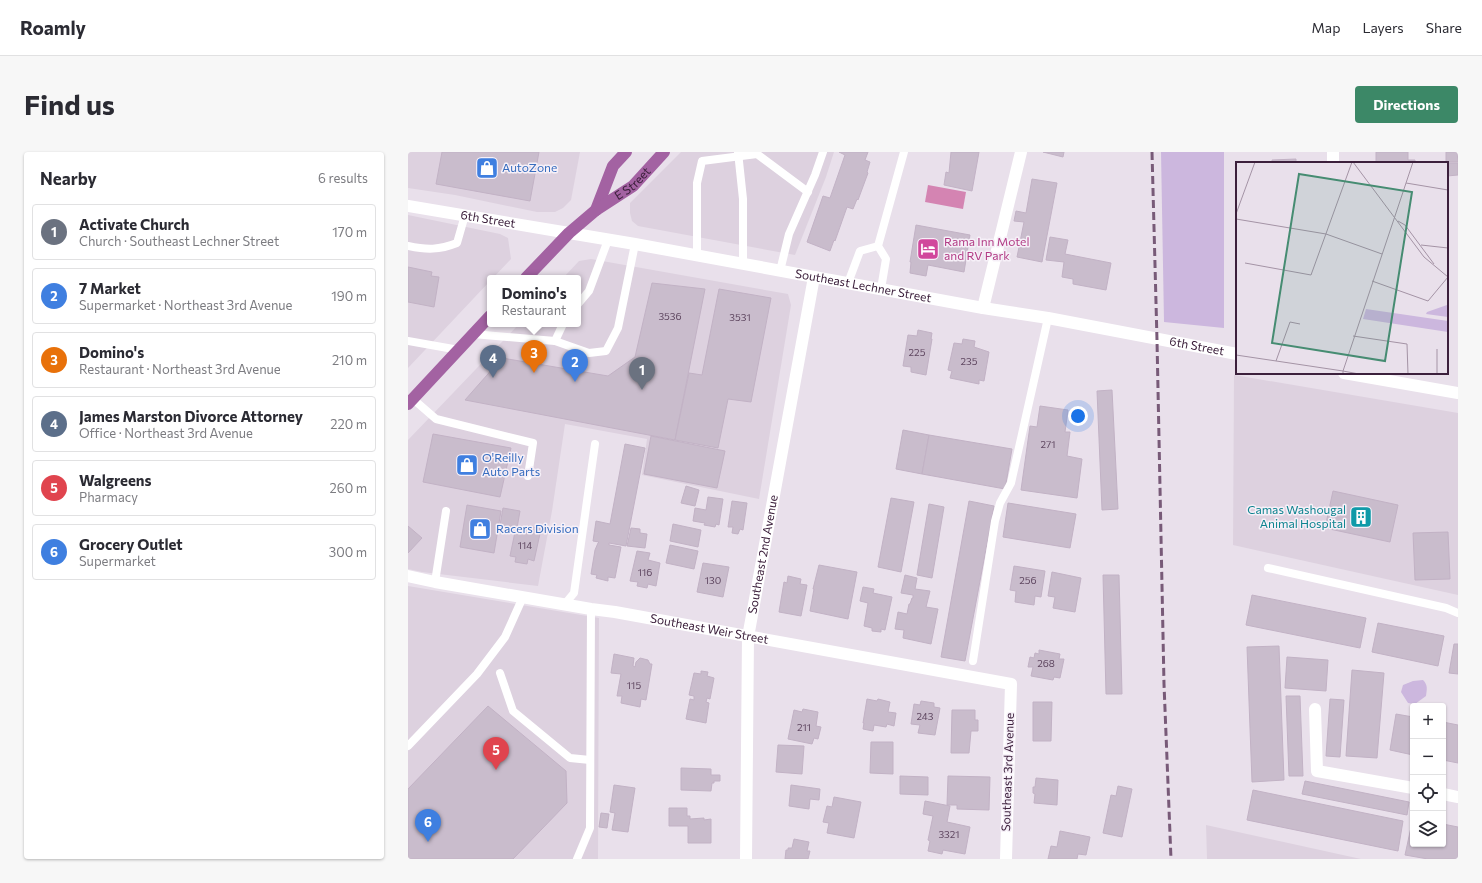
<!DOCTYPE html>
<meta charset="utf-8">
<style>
:root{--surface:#fff;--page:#f7f7f7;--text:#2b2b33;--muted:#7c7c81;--line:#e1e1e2;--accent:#3c8867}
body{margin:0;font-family:Commissioner,sans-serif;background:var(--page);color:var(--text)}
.controls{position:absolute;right:12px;bottom:12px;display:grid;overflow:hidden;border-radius:4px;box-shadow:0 1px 3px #0004}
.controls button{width:36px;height:36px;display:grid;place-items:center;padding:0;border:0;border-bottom:1px solid var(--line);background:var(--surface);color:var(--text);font:20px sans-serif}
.you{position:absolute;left:670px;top:264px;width:14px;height:14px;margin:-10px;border:3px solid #fff;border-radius:50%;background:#1a73e8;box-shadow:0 0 0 6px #1a73e833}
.badge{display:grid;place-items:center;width:26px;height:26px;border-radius:50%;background:var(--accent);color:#fff;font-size:13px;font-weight:700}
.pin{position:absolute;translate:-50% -33px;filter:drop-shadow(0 1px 2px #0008)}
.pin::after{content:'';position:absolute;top:21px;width:14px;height:12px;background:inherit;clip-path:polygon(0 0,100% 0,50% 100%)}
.popup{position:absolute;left:79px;top:123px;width:94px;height:52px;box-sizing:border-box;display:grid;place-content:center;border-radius:4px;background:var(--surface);filter:drop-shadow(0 1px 3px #0005);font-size:13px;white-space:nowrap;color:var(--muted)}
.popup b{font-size:15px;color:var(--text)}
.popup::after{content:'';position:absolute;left:50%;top:100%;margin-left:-8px;border:8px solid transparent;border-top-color:var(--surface)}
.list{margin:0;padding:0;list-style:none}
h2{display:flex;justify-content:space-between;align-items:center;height:52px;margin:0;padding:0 16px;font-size:17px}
h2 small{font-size:13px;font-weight:400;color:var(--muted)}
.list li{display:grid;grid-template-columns:26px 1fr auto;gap:12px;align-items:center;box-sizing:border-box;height:56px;margin:0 8px 8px;padding:0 8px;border:1px solid var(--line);border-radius:4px}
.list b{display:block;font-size:15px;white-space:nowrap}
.list p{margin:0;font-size:13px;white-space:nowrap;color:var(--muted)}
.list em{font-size:13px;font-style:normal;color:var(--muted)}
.icon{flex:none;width:22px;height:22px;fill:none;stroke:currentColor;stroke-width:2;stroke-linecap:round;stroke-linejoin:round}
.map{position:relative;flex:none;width:1050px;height:707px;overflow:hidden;border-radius:4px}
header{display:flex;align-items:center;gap:24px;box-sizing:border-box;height:56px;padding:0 20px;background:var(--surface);border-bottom:1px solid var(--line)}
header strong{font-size:19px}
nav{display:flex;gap:22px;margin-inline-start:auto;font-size:14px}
.intro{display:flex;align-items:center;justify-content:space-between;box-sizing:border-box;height:96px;padding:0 24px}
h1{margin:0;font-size:28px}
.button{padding:10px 18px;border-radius:4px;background:var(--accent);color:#fff;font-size:14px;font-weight:700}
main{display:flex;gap:24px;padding:0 24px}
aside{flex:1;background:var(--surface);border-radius:4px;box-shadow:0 1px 3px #0004}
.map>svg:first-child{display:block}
</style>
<header>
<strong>Roamly</strong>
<nav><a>Map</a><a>Layers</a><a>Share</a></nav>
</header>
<div class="intro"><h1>Find us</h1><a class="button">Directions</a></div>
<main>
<aside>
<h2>Nearby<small>6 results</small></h2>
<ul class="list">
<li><span class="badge" style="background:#6b7280">1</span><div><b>Activate Church</b><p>Church · Southeast Lechner Street</p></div><em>170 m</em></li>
<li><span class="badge" style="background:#3f7fe0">2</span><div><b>7 Market</b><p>Supermarket · Northeast 3rd Avenue</p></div><em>190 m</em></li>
<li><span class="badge" style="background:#e8710a">3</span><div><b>Domino's</b><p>Restaurant · Northeast 3rd Avenue</p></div><em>210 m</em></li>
<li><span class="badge" style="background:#5c6f8a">4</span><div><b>James Marston Divorce Attorney</b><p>Office · Northeast 3rd Avenue</p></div><em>220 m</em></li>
<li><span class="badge" style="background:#e0444e">5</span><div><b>Walgreens</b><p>Pharmacy</p></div><em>260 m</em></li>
<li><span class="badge" style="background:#3f7fe0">6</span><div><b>Grocery Outlet</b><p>Supermarket</p></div><em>300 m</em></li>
</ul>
</aside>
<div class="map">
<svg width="1050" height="707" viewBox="0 0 1050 707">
<rect width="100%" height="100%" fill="#e9e0eb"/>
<g fill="#ddd1df">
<path d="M0,0H172L163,48L155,56L147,60H129L47,43L0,36Z"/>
<path d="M273,0H426L418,25L387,103L230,74L224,69L222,61V51Z"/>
<path d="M0,63L92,82L100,86L103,107L85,126H82V129L0,216Z"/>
<path d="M183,107L380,142L383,153L351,347L234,323L239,287L157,272L144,359L130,434L14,420L0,417V288L111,172H170V126H155L171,109Z"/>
<path d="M826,223L1050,261V443L825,393Z"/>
<path d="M0,434L191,466L190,707H0Z"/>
<path d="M798,673L953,707H799Z"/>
</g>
<g fill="#ccb7de">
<path d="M753,0H816V176L756,170Z"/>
<path d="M1015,528C1020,533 1019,537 1018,544L1007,552L1000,551L993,540L995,533L1005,529Z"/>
</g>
<path fill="#d484b2" d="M520,33L558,40L555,57L517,50Z"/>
<g fill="#c9bccc" stroke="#c2b2c5">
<path d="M34,0H131L122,49L28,32Z"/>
<path d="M431,0H460L457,8L462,10L459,20L460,21L450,48L449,47L445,57L439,55L427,89L426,88L422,99L399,90L415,44L422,46L437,3Z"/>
<path d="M543,0H571L564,39L536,33L538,20L541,21Z"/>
<path d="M635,0H656L655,5Z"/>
<path d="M968,0H1000V8H1007V11H968Z"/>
<path d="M1038,0H1049L1050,10H1038Z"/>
<path d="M888,7V11H864V8Z"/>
<path d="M1039,11H1050V23L1039,24Z"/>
<path d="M624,27L649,31L634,110L609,105L616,70L606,69L608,59L618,61Z"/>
<path d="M508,73L562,83L556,120L520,113L518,124L502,121L503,110H502Z"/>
<path d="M642,85L660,88L657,102L703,111L698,138L665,132V127L654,125L656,110L638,108Z"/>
<path d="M0,115L24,120L23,124L31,125L26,155L0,150Z"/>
<path d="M244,131L297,137L267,288L57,248L94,206L200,224L227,205Z"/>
<path d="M311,137L363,146L343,250L320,247L310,296L267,288L281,221L294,223Z"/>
<path d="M510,178L524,181L523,187H524L518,223L503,220V215L495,214L500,183L509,184Z"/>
<path d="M555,187L567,189L566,195L581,200L576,229L571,228V232L542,226L544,219L540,218L546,191L554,192Z"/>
<path d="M704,238L710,357L694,358L689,239Z"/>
<path d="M632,254L660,258L657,280H662L659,304L674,307L669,346L613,338L622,274L629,275Z"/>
<path d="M495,278L521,283L514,322L488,317Z"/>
<path d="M25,282L103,296L92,345L15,330Z"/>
<path d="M521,283L604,297L597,337L514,322Z"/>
<path d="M243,284L317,299L309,336L236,322Z"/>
<path d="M217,292L237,296L218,394L201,391V393L213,395L207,426L200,425V429L188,426L189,423L183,422L187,398L190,391L191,390L185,389L188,369L202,372Z"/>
<path d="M278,334L291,338L287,354L273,351Z"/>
<path d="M925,339L990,353L982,390L917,376Z"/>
<path d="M300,345L315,347L311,373L308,372L307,375L296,373L297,371L285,369L287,356L298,358Z"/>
<path d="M483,346L506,350L493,420L470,415Z"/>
<path d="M324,349L339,351L335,378L332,377L330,382L324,381L325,375H320Z"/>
<path d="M561,349L586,354L557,509L533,505Z"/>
<path d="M600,351L668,362L662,396L595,385Z"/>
<path d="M521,352L536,355L524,426L509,423Z"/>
<path d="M59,353L93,359L86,401L52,395Z"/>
<path d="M95,356L112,359L109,376L92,373Z"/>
<path d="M265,372L293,378L290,395L262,389Z"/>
<path d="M0,374L14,386L0,401Z"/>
<path d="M120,374L133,377L126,409L120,407L119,412L107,410L108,405L102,404L107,380L118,382Z"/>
<path d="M223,376L232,377V381L239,382L237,396L219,394Z"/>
<path d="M1040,380L1042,427L1007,428L1005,381Z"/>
<path d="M262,393L290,399L286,417L258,411Z"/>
<path d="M229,399L242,401L240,408L252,411L248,434L240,432L239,436L229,434L230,430L222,429Z"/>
<path d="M295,411L321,415L315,445L289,440Z"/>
<path d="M411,413L449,420L440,467L402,459L406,437H405Z"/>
<path d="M606,414L637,419L633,445L627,444L626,453L607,450L608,439L602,438Z"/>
<path d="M644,420L673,426L667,460L645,456L647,445L640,444Z"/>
<path d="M497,423L509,426L507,437L522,439L518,455L530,457L523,492L495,486L496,478L487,477L490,460L499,462L501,452H502L504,446H505V443L493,441Z"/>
<path d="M695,423H711L714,542H698Z"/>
<path d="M380,424L393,427L392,432L399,433L393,464L371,460L376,430L379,431Z"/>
<path d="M455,435L466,437L465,441L484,445L477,478L473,477V480L464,479V476L456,474L460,451L452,449Z"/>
<path d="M844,443L958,466L952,496L838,473Z"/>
<path d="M970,471L1036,484L1030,514L964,500Z"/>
<path d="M1046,492H1050V522L1041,521Z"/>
<path d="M871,494L876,628L844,630L839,495Z"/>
<path d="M631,498L652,502L651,507H656L652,526L646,525L645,528L623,524L625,515H620L622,505L626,506L627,501L631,502Z"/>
<path d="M206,502L226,506L225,514L227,515L228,510L232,506L240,508L242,512H244L238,548L233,547L232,555L213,551L214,544H209L213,522L203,521Z"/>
<path d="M879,505L920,508L918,539L877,536Z"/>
<path d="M944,518L976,521L969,606L938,604Z"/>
<path d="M293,519L300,520L299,524L306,526L302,547L299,546L298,550L301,551L298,571L278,567L282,547L286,548V544L281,543L286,521L293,522Z"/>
<path d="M878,544H892L895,624H881Z"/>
<path d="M459,547L469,549L470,547L482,550L480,560L488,561L486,574L479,572L478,575L466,573L465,579L455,577L456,571H455Z"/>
<path d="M922,547L936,548L932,605L918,604Z"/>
<path d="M513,549L526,551V555L532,556L527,583L510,581L512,573L503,572L506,552L512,553Z"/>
<path d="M625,550H644L643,589H625Z"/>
<path d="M80,554L158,619L159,651L105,707H0V637Z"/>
<path d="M395,557L410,560L408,574L413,575L410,587L406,586L404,592L380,587L386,558L394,560Z"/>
<path d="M544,558H567V568H570V579H563L561,601H543Z"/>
<path d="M988,562L1005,565V603L982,598Z"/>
<path d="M1035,570L1050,573V611L1035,608Z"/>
<path d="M463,590H485V622L462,621Z"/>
<path d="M370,593L396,594L394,622L368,620Z"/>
<path d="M273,616L303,617V623H312V629H306V631H304L303,639L273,638Z"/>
<path d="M492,624L520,625V643L492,642Z"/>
<path d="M540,624L582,625L581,658L549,657V653H539Z"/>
<path d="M628,626L650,628L649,653L626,651L627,642L625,641V635H627Z"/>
<path d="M897,629L1001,650L999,663L894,642Z"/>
<path d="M206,633L227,636L220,680L204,678L207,661L202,660Z"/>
<path d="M383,633L412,637L411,648L402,647L401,657L381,654Z"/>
<path d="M710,634L724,637L714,685L695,681L703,643L708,644Z"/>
<path d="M845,638L995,669L990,699L839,668Z"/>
<path d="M426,645L453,650L446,686L419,681L421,671L415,670L419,654L424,655Z"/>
<path d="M517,649L542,654L539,670L562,675L557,702L535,698L534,702L520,699L522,689L520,688L525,664L515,662Z"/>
<path d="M261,656H279V664H282V667L296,666V668L303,667V691H280V674H261Z"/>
<path d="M193,661L201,662L199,676L191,675Z"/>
<path d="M1005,666V692H1035V672L1050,675V707H1020L997,703Z"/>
<path d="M652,679L682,685L678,703L670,702L669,707H640L643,694L649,695Z"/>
<path d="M386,687L401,690L399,699H402L400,707H377L378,698H380V696H384Z"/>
</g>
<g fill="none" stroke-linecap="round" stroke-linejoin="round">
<g stroke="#fff" stroke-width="8">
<path d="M330,0L335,47V112"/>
<path d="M0,94C19,98 31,98 49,91L57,63"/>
<path d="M289,104V31L294,9L349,2L400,40"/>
<path d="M372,119L381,82L407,23L415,0"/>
<path d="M440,131L452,99L470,94"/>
<path d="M473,137L478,107L470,94L496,0"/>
<path d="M170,152L181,139L200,88"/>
<path d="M155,172L147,189L181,201L198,199L210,176L227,92"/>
<path d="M65,182L147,189"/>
<path d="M0,189L51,198"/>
<path d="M5,247L28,267L125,291L120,324"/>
<path d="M860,416L1038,456L1050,461"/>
<path d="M27,430L38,359"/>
<path d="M156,453L166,441L187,292"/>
<path d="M565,509L587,369L592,351L603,331L640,166"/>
<path d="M92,521L105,559L162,606L182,608"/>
<path d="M0,594L69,522L97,485L115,445"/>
<path d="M169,707L182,676L183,457"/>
</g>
<g stroke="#fff" stroke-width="12">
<path d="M925,0V11"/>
<path id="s1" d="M0,54L161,81"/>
<path d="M575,156L613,0"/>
<path id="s2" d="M0,424L27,430L183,457L207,460L603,532L598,707"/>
<path d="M907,557L909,619L1005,636"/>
<path d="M1035,642L1050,645"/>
<path id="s3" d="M338,707L340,485L406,125"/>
</g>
<g stroke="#fff" stroke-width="12">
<path id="s4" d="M161,81L227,92L575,156L640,166L829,202"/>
<path d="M936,221L1050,241"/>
</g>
<g stroke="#a362a2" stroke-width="12">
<path d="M188,58L205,14L218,0"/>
<path id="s5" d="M118,126L161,81L188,58L225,34L256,0"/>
<path d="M0,252L82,164"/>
</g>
<path stroke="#785a78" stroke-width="3" stroke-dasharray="8 4" stroke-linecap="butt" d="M744,0L749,188L756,532L763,707"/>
</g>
<defs>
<g id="shop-square" transform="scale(1.15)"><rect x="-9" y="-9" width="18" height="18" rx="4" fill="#3f7fe0" stroke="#f6f0f8"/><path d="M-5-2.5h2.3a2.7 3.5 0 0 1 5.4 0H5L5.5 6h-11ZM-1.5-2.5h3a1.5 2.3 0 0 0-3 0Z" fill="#fff"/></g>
<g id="hotel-square" transform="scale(1.15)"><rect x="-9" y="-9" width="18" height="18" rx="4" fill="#d1479c" stroke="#f6f0f8"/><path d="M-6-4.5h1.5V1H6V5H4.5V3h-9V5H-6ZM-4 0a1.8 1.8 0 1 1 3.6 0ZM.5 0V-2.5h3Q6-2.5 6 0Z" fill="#fff"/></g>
<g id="building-square" transform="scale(1.15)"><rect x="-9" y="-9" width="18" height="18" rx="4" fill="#0f9aa8" stroke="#f6f0f8"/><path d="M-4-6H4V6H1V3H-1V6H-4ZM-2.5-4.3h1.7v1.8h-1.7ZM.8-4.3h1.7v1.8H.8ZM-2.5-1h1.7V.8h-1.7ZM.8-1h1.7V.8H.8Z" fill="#fff"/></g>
</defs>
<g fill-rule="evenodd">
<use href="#shop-square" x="79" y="16"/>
<use href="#hotel-square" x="520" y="97"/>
<use href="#shop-square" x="59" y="313"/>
<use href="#building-square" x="953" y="365"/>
<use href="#shop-square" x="72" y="377"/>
</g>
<g text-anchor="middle" stroke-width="3" stroke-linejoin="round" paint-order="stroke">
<g font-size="10" fill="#5f4760">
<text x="262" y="168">3536</text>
<text x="332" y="169">3531</text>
<text x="509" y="204">225</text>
<text x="561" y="213">235</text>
<text x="640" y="296">271</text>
<text x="117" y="397">114</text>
<text x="237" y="424">116</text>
<text x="305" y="432">130</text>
<text x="620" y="432">256</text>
<text x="638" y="515">268</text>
<text x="226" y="537">115</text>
<text x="517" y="568">243</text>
<text x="396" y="579">211</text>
<text x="541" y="686">3321</text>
</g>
<g font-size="12" fill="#366cbe" stroke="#f6f0f8" text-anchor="start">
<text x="94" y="20">AutoZone</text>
<text x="74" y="310">O'Reilly<tspan x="74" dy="14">Auto Parts</tspan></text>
<text x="88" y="381">Racers Division</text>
</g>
<g font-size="12" fill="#3c203c" stroke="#f6f0f8">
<text dy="4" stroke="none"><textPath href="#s5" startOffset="143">E Street</textPath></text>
<text dy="4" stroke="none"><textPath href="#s1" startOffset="81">6th Street</textPath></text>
<text dy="4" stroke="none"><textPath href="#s4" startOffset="299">Southeast Lechner Street</textPath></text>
<text dy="4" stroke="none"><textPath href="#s4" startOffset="638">6th Street</textPath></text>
<text dy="4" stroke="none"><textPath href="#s3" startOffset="306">Southeast 2nd Avenue</textPath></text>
<text dy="4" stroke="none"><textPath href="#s2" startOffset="306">Southeast Weir Street</textPath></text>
<text transform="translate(600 620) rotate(-88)" y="4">Southeast 3rd Avenue</text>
</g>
<g font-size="12" fill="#b23c85" stroke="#f6f0f8" text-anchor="start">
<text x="536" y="94">Rama Inn Motel<tspan x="536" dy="14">and RV Park</tspan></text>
</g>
<g font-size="12" fill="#0d838f" stroke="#f6f0f8" text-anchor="end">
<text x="938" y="362">Camas Washougal<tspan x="938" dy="14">Animal Hospital</tspan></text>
</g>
</g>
<g transform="translate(828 10)">
<rect width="212" height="212" fill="#e9e0eb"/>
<path d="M211,143L212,155L190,152L191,150ZM130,147L212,159V170L127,157Z" fill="#ccb7de"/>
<path fill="none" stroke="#a493a5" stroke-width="1" d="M117,0L188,95L212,115M170,21L212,28M0,52L19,0M159,54L177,0M0,57L90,72L146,92M162,59L169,63L198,102M185,83L212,86M9,101L75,113L116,0M136,119L192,139L212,115M117,174L171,182L172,212M201,187V212M0,193L107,209L159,54M40,199L54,160L64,162M107,212V209L123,212"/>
<path fill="#468c72" fill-opacity="0.15" stroke="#468c72" stroke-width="2" d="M63,12L176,30L149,199L36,181Z"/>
<rect width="212" height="212" fill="none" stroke="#3c203c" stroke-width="2"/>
</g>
</svg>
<div class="controls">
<button>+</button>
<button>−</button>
<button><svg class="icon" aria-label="locate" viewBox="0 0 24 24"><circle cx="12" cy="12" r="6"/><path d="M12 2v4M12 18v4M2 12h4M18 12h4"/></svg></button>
<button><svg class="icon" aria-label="layers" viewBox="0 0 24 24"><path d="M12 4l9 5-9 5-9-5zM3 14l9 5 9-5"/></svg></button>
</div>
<div class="you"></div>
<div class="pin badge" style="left:234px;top:238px;background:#6b7280">1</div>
<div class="pin badge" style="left:167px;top:230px;background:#3f7fe0">2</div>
<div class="pin badge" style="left:126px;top:221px;background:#e8710a">3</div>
<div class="popup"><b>Domino's</b>Restaurant</div>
<div class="pin badge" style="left:85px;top:226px;background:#5c6f8a">4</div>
<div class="pin badge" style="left:88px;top:618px;background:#e0444e">5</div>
<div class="pin badge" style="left:20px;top:690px;background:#3f7fe0">6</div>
</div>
</main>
